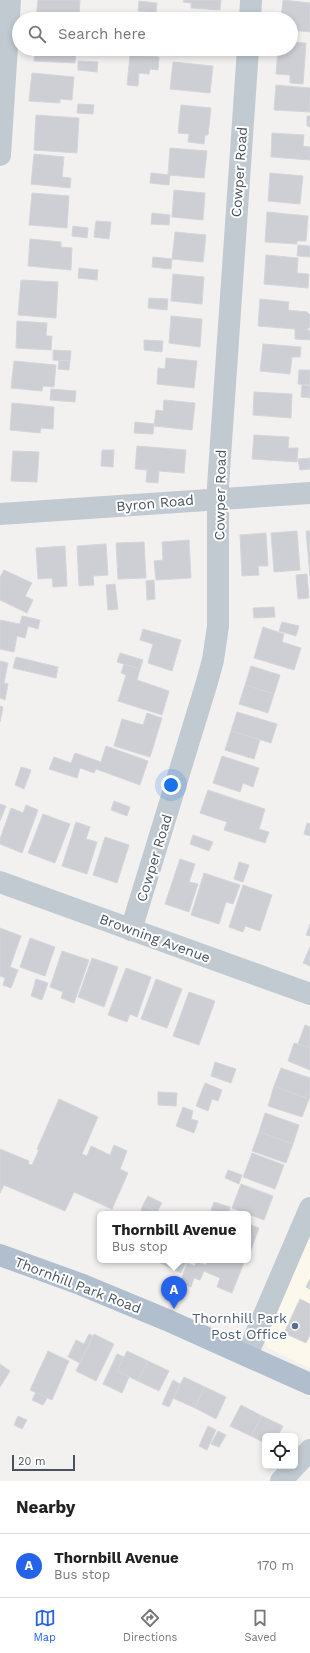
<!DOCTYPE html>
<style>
:root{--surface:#fff;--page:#f2f2f2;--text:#222;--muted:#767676;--line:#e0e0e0;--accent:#2563eb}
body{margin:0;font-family:"Work Sans",sans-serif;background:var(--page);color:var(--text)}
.controls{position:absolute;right:12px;bottom:12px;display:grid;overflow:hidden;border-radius:6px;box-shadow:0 2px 6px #0003}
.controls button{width:36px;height:36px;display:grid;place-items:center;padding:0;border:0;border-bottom:1px solid var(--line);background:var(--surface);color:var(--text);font:20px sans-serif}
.scale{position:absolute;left:12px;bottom:10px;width:63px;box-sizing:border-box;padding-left:4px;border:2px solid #49535d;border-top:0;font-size:11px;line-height:14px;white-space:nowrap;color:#49535d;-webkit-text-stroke:3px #fff;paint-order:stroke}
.you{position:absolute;left:171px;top:785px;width:14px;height:14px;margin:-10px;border:3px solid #fff;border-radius:50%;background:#1a73e8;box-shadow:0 0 0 6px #1a73e833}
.badge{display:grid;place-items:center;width:26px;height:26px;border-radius:50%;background:var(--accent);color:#fff;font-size:13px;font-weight:700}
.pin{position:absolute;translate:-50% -33px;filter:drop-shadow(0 1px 2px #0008)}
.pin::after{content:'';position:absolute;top:21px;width:14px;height:12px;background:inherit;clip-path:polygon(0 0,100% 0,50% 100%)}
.popup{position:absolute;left:97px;top:1211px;width:154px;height:52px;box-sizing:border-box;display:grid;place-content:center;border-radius:6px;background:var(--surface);filter:drop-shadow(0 1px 3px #0005);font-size:13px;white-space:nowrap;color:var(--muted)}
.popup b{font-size:15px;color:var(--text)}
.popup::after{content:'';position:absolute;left:50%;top:100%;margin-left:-8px;border:8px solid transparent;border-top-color:var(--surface)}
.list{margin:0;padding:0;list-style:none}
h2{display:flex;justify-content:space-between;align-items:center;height:52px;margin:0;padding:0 16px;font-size:17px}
h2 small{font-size:13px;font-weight:400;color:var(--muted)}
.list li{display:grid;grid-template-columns:26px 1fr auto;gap:12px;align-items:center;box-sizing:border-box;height:64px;padding:0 16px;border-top:1px solid var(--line)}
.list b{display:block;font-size:15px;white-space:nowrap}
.list p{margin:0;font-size:13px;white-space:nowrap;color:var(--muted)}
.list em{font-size:13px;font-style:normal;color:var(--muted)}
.icon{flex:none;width:22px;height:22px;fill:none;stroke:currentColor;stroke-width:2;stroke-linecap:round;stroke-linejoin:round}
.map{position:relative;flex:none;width:310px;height:1481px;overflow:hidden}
.search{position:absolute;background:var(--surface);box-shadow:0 2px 6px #0003;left:12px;right:12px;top:12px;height:44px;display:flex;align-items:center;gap:10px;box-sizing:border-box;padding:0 14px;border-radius:22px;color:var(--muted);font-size:15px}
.sheet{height:116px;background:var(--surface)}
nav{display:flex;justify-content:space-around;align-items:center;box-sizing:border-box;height:56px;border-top:1px solid var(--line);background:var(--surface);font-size:11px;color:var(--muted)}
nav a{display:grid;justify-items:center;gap:2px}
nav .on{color:var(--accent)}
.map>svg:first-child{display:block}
</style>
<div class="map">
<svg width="310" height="1481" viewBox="0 0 310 1481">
<rect width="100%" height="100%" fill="#f3f0f0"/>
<path fill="#fcf8eb" d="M310,1233V1368L268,1348L258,1331Z"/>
<g fill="#cdcfd5" stroke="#d4d6db">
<path d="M38,0H80L79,19H36Z"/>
<path d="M184,0H221L220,10L191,8V3L183,2Z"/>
<path d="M283,0L310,3V32L291,30V19H281Z"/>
<path d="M139,1L157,3L156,13L138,11Z"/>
<path d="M291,42L306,43L303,84L290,83V75L276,74L278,49H291Z"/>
<path d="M35,49H76L75,63L34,61Z"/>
<path d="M131,49H152L151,56L130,55Z"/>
<path d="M181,49H218V52Z"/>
<path d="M130,55L159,57L158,70L150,69L149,74L139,73L138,86L127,85Z"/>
<path d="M78,61L98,62L97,72L78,70Z"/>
<path d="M173,62L213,66L210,93L170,89Z"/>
<path d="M32,73L74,77L72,100L60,99V103L29,101Z"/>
<path d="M276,85L310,88V112L274,110Z"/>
<path d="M78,104L94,105L93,114L77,113Z"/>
<path d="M181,105L211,108L208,135H205L204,144L188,142L189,134L178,133Z"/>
<path d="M36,115L79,118L77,153L34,150Z"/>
<path d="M307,116H310V127L307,126Z"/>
<path d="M272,133L304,135L303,146L310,147V160L271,157Z"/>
<path d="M170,148L207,151L204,178L168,175Z"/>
<path d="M34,154L64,157L62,177L71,178L70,188L31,184Z"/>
<path d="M151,173L170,175L169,185L150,183Z"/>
<path d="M270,173L303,176L300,204L268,201Z"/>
<path d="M174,190L205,193L203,220L172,217Z"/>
<path d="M32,193L69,196L67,228L29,225Z"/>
<path d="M267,212L308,216L306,241H297V244L265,242Z"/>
<path d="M152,213L170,215L169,225L151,224Z"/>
<path d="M96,221L111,222L109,239L94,237Z"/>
<path d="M73,226L88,228L87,238L72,236Z"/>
<path d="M175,232L206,235L203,262L172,259Z"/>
<path d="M30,239L61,242V247L72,248L71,270L28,266Z"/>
<path d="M298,245L310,246V257L297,256Z"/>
<path d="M266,255L298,258L297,273L309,274L308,288L264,284Z"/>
<path d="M153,257L172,259L171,269L152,267Z"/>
<path d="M79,268L98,270L97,280L78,278Z"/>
<path d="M173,274L204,277L202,304L171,301Z"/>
<path d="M21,280L58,282L56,318L18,315Z"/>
<path d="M149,298L168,299L167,310L148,308Z"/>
<path d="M260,299L289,302L288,310L307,312L310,315V327L306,330H310V340L295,339V329L258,326Z"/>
<path d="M171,316L202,319L200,347L169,343Z"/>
<path d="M17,321L47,323L46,336H52L51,350L16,348Z"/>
<path d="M144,340L163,341L162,352L144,350Z"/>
<path d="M263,344L301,347L300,357H292L290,374L260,371Z"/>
<path d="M53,350L71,351L70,361L53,360Z"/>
<path d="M166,358L197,361L194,388L157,384L158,368L165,369Z"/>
<path d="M59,360L70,361L69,370L58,369Z"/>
<path d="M14,361L56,365L54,387L43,386L42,391L11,388Z"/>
<path d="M299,370H310V385L298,384Z"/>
<path d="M302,385L310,386V398L301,397Z"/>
<path d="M51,389L76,391L75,402L50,400Z"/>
<path d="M254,392L292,394L291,418L253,415Z"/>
<path d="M164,400L195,403L192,430L154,426L156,410L163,411Z"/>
<path d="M12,403L54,407L53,429L41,428L40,433L10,430Z"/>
<path d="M135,422L154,424L153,434L134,433Z"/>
<path d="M254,435L289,437L288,448H298L297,462L252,459Z"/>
<path d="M137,446L186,450L184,473L159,471L158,483L146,482L147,470L135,469Z"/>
<path d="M102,450H114L113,467L101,466Z"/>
<path d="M13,451L39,452L37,482L11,481Z"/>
<path d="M310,458V469L300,470L298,459Z"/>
<path d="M297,531L300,570L274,572L271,533Z"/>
<path d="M306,531H310V576Z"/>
<path d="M266,533L268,566H258L259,575L242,576L240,535Z"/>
<path d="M189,540L191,578L156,580L154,561L163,560L162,542Z"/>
<path d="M144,542L146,578L118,579L116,543Z"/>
<path d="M106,544L108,575L93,576L94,585L79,586L77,546Z"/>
<path d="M65,546L67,586L53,587L52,578L38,579L36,548Z"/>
<path d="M4,570L32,583L25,596L33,600L27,613L0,600V577Z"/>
<path d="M307,574L309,598L298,599L296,575Z"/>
<path d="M154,580L155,599L147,600L146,581Z"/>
<path d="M115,584L118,609L108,610L106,585Z"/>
<path d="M274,607L275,617L254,618L253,608Z"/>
<path d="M22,616L40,620L38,629L28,626L25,638L17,636L14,652L0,649V620L20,624Z"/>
<path d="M282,622L299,626L296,636L279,631Z"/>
<path d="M263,627L284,634L282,642L301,648L294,670L254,658Z"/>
<path d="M143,629L181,640L172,671L148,663L153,644L140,640Z"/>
<path d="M120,653L143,660L140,669L117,662Z"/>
<path d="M16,657L58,667L56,678L13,668Z"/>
<path d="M0,661L8,663L4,683L8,684L5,700L0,698Z"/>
<path d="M124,664L140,669L137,680L169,691L162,715L118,701L126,675L121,673Z"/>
<path d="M251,666L280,675L274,694L245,685Z"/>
<path d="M245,685L274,694L268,713L239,704Z"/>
<path d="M0,706L3,707L0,722Z"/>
<path d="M237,712L277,724L271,743L231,731Z"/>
<path d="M147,713L162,718L150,757L114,746L122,719L143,725Z"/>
<path d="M231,731L260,740L254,759L225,750Z"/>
<path d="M106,746L148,761L140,785L96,769L94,773L80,768L77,778L49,769L54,757L71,763L75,753L101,762Z"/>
<path d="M222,756L259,768L253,787L243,783L240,792L213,783Z"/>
<path d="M21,767L31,770L24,789L15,785Z"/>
<path d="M208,790L265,809L259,829L269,832L265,843L224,830L227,822L200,813Z"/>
<path d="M114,801L130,807L127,816L111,810Z"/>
<path d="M0,804L6,806L0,821Z"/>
<path d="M26,805L38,810L22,853L0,844V839L11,808L23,813Z"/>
<path d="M43,814L70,824L55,863L28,853Z"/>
<path d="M76,822L90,827L86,839L97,842L87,874L62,866Z"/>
<path d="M307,823L310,824V836L304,834Z"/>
<path d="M193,835L213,842L209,851L190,844Z"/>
<path d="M105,837L129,845L117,883L93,875Z"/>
<path d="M180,859L195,864L189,882L198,884L189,912L165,904Z"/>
<path d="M239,862L249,865L243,882L234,879Z"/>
<path d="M204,873L240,885L233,904L226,902L219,924L191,915Z"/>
<path d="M243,885L272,895L260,931L245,926L243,932L229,927Z"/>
<path d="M310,924V936L306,935Z"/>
<path d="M0,928L21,936L10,967L18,970L11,988L3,985L5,978L0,976Z"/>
<path d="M30,938L55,947L45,976L20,967Z"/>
<path d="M310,947V966L303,963Z"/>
<path d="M62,951L89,960L74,1003L61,998L63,992L50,987Z"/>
<path d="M92,958L118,967L104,1007L78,997Z"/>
<path d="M126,968L151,977L137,1017L130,1014L127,1022L108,1015Z"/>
<path d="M36,979L48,983L42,1000L31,996Z"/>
<path d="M156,979L182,989L167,1028L141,1019Z"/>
<path d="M189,992L215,1001L199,1045L173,1036Z"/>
<path d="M305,1025L310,1027V1048L298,1044Z"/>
<path d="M294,1043L310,1048V1070L288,1061Z"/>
<path d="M215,1062L236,1069L231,1083L211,1076Z"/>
<path d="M281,1068L310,1078V1094L309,1099L274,1086Z"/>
<path d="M205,1083L222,1090L218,1101L212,1099L208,1111L196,1106Z"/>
<path d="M274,1086L309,1099L302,1117L268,1106Z"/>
<path d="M158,1092L177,1093L176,1106L158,1105Z"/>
<path d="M59,1099L98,1117L82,1154L87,1156L91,1146L110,1155L114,1145L127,1151L120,1169L128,1173L112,1209L74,1192L65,1211L4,1185L0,1193V1149L29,1161L28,1164L32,1165L39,1150L37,1149Z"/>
<path d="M183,1107L193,1111L191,1119L198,1121L194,1133L176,1126Z"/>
<path d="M265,1113L299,1125L293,1144L259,1132Z"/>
<path d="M259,1132L293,1144L286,1163L252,1151Z"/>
<path d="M252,1153L284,1165L275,1189L243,1177Z"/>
<path d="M228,1170L242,1175L239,1184L225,1178Z"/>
<path d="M241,1184L273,1196L264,1220L232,1208Z"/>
<path d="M148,1196L162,1203L157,1212L143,1205Z"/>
<path d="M214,1202L230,1207L228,1214H222L211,1210Z"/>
<path d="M143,1205L157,1212L156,1214H140Z"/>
<path d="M248,1224L259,1228L250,1253H248Z"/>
<path d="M154,1260H187L181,1273Z"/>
<path d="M208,1260H245L232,1293L217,1287L220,1278L204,1271L200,1280L194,1278L191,1287L180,1283L187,1263L195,1266L196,1262L206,1265Z"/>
<path d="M310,1279V1289L306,1287Z"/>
<path d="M300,1299L310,1304V1335L306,1343L284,1333Z"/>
<path d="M89,1334L93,1336L80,1363L68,1357L76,1340L84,1344Z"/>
<path d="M94,1334L114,1344L96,1381L76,1371Z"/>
<path d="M48,1351L69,1361L52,1400L30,1390Z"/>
<path d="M127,1351L148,1361L138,1381L117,1371Z"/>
<path d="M117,1354L124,1357L117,1371L129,1377L122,1393L103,1384Z"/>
<path d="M148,1361L169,1371L159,1391L138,1381Z"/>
<path d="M0,1364L10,1371L0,1387Z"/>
<path d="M184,1377L205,1387L195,1408L173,1398Z"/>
<path d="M173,1380L180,1384L169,1407L162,1404Z"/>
<path d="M205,1387L226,1397L216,1419L195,1408Z"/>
<path d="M36,1392L47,1398L43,1405L32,1400Z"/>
<path d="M241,1405L262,1416L251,1436L230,1426Z"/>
<path d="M18,1416L27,1420L22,1429L14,1425Z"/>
<path d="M262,1416L283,1426L278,1436H265V1443L251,1436Z"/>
<path d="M208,1426L216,1430L207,1450L199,1446Z"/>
<path d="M218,1431L226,1435L219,1447L211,1444Z"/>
</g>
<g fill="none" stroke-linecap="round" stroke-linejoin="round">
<g stroke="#c1cad1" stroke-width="22">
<path d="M250,19L251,0"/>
<path d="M0,155L10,0"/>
<path d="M0,514L310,493"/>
<path d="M0,882L310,994"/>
<path d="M131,930L207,682L213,660L218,626V486L248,49"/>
<path d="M247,1355L310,1208"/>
<path d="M281,1481L310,1450"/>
</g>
<path stroke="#b1bece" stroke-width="22" d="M0,1255L80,1284L167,1320L310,1384"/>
</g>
<circle fill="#5c6f8a" stroke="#fff" stroke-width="1.5" cx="295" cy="1326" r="4"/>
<g text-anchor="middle" stroke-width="4" stroke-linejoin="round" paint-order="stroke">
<g font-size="14" fill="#49535d" stroke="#fff">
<text transform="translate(239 172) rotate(-86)" y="5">Cowper Road</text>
<text transform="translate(220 495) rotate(-89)" y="5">Cowper Road</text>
<text transform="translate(155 503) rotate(-5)" y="5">Byron Road</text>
<text transform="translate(154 858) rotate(-73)" y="5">Cowper Road</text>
<text transform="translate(155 938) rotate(20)" y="5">Browning Avenue</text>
<text transform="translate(78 1285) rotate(21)" y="5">Thornhill Park Road</text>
</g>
<g font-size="14" fill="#4e5e75" stroke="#fff" text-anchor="end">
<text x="287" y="1323">Thornhill Park<tspan x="287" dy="16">Post Office</tspan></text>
</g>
</g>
</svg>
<div class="controls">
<button><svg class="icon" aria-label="locate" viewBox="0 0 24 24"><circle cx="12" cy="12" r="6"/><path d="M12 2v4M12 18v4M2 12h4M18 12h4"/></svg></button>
</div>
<div class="scale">20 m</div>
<div class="you"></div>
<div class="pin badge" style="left:174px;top:1309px">A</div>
<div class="popup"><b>Thornbill Avenue</b>Bus stop</div>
<div class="search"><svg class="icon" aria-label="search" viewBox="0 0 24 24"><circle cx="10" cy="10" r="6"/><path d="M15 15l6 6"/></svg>Search here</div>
</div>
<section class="sheet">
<h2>Nearby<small></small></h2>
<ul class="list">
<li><span class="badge">A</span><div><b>Thornbill Avenue</b><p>Bus stop</p></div><em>170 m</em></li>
</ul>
</section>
<nav>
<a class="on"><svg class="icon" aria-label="map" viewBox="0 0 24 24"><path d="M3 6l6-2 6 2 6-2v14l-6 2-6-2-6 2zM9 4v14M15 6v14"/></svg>Map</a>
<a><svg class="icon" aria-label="directions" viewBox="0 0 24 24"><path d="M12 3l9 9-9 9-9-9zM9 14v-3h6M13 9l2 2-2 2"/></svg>Directions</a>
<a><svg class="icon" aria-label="saved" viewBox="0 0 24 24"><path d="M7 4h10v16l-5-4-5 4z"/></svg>Saved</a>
</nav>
